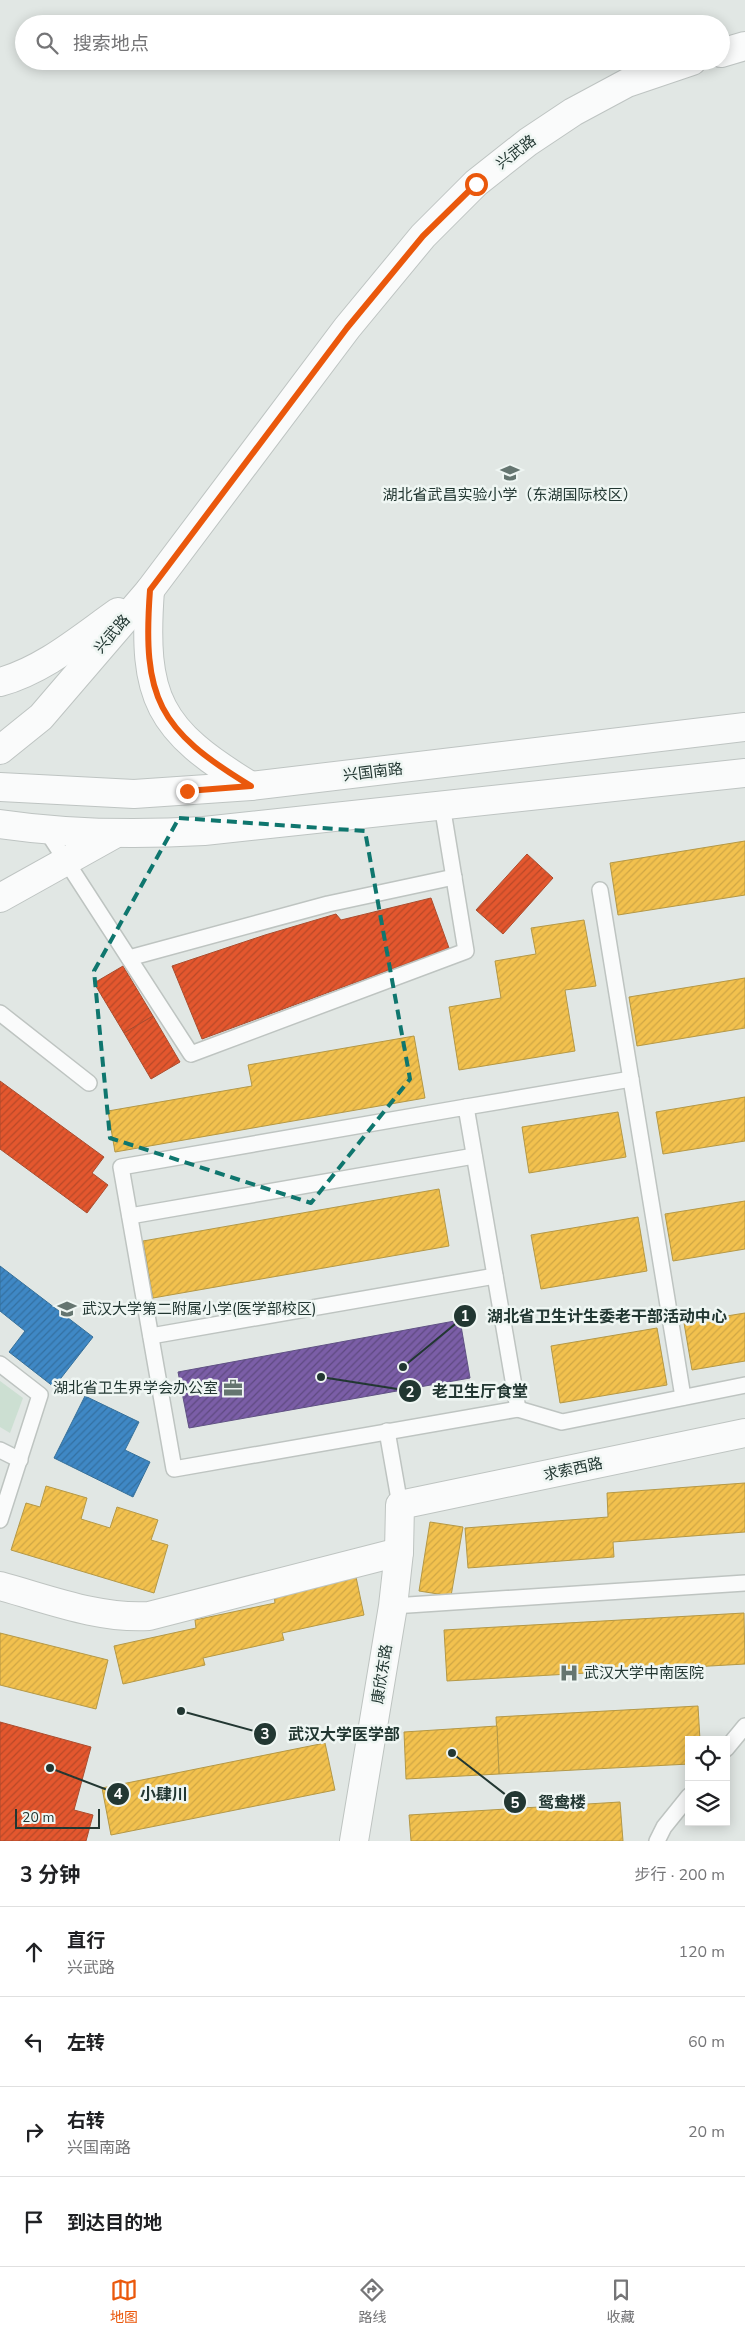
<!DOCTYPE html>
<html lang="zh">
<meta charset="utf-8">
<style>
:root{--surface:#fff;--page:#f2f2f2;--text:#202124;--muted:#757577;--line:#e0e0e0;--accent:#ea580c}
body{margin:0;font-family:"Nunito Sans","Noto Sans SC",sans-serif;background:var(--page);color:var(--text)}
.controls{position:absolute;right:15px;bottom:15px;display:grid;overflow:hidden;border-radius:0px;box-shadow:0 2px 12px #0003}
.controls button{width:45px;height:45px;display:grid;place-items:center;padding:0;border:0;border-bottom:1px solid var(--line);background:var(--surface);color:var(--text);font:25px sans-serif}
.scale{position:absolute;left:15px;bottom:12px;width:85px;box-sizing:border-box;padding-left:5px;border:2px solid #223732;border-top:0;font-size:14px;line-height:18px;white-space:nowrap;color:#223732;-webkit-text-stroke:4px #eff6f3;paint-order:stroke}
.stop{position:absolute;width:15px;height:15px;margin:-11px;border:4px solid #ea580c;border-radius:50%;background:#fff}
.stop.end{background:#ea580c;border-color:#fff;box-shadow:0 1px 5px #0008}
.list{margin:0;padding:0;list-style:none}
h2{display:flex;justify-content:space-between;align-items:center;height:65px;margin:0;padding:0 20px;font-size:21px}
h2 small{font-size:16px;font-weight:400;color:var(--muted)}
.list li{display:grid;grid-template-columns:32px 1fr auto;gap:15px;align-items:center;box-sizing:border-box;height:90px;padding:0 20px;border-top:1px solid var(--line)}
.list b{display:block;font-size:19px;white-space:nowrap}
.list p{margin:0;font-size:16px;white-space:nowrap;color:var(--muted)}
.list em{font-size:16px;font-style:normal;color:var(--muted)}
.icon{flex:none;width:28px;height:28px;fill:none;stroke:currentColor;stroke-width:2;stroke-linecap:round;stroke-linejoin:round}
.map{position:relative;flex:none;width:745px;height:1841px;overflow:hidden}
.search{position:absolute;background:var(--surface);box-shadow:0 2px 12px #0003;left:15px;right:15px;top:15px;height:55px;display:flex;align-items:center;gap:12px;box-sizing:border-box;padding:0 18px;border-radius:28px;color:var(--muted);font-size:19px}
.sheet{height:425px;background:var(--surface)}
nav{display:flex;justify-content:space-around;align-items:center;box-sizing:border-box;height:70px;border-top:1px solid var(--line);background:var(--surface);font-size:14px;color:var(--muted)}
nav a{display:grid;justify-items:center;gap:2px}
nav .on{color:var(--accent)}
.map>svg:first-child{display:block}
</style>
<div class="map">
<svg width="745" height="1841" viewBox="0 0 745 1841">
<defs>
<pattern id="homes-hatch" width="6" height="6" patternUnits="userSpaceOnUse" patternTransform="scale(1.25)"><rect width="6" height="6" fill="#f2c14e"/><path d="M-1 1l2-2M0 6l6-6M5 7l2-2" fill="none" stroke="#cfa645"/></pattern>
<pattern id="shops-hatch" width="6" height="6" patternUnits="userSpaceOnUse" patternTransform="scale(1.25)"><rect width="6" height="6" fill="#e4572e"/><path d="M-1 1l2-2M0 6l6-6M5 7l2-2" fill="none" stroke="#b84928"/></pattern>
<pattern id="offices-hatch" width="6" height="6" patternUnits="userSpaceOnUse" patternTransform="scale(1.25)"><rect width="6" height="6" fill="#7b5ea7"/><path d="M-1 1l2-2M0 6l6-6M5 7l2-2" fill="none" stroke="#5f4a81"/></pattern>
<pattern id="schools-hatch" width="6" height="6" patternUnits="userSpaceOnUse" patternTransform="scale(1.25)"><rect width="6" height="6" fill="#3f88c5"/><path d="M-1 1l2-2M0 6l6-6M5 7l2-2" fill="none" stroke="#3470a1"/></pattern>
</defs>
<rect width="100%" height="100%" fill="#e1e7e4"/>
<path fill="#ccdfd2" d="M0,1381L23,1398L10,1433L0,1427Z"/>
<g fill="url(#homes-hatch)" stroke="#b49846">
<path d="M745,841V895L618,915L610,863Z"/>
<path d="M584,920L596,986L565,990L575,1051L459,1070L449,1007L501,998L495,961L536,954L531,928Z"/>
<path d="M745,978V1028L637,1046L629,997Z"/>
<path d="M414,1036L425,1098L115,1152L108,1111L252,1086L248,1065Z"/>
<path d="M745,1097V1141L663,1154L656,1112Z"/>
<path d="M618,1112L626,1157L529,1173L522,1127Z"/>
<path d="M439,1189L449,1246L153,1298L143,1241Z"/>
<path d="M745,1201V1249L673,1261L665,1214Z"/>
<path d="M638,1217L647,1271L541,1289L531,1235Z"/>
<path d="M745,1313V1361L692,1370L684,1323Z"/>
<path d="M657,1328L667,1385L560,1403L551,1346Z"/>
<path d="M745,1483V1532L613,1542L614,1557L468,1568L465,1528L608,1517L607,1493Z"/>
<path d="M46,1486L87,1498L81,1519L110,1528L117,1507L158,1520L151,1540L168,1545L154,1593L11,1550L26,1503L40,1507Z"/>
<path d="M430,1522L463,1527L451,1596L419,1591Z"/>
<path d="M356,1577L364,1615L282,1633L284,1640L203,1658L205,1665L123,1684L114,1646L196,1628L195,1620L275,1603L274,1596Z"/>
<path d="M744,1613L745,1664L447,1681L444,1630Z"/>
<path d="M0,1633L108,1660L96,1709L0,1685Z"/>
<path d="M698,1706L700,1740H689V1764L499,1774L496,1717Z"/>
<path d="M497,1726L499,1774L406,1779L404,1732Z"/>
<path d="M325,1743L335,1790L111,1835L102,1788Z"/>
<path d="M620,1802L623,1841H411L409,1815Z"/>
</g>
<g fill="url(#shops-hatch)" stroke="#aa4d2f">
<path d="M527,854L553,878L503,934L476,910Z"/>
<path d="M431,898L449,948L202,1039L172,966L265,935L336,914L341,920Z"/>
<path d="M123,966L153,1016L124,1033L94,983Z"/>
<path d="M153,1016L180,1062L151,1079L124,1033Z"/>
<path d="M0,1081L104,1157L92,1173L108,1185L87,1213L0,1149Z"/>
<path d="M0,1722L91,1747L74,1810L93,1815L86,1841H0Z"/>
</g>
<path fill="url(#offices-hatch)" stroke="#605284" d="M460,1320L470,1378L189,1428L178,1372Z"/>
<g fill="url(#schools-hatch)" stroke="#367099">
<path d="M0,1266L93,1337L54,1387L9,1352L25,1331L0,1311Z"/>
<path d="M85,1396L139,1422L125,1450L150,1462L133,1497L54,1458Z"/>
</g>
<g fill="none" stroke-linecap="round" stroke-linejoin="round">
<g stroke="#bec4c1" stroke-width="18">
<g id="lane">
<path d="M46,830L191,1054L466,951L442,805"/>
<path d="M600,890L683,1397"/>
<path d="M129,958L328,904L454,877"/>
<path d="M0,1013L89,1083"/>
<path d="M466,1107L518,1409L174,1469L121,1167Z"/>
<path d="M466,1107L631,1079"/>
<path d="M130,1216L474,1156"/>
<path d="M151,1336L495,1276"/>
<path d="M0,1364L40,1395L0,1520"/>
<path d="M518,1409L562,1422L745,1385"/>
<path d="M387,1431L400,1505"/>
<path d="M0,1450L20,1460"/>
<path d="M393,1606L745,1583"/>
<path d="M726,1749L745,1726"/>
<path d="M657,1841L664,1827L689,1796"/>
</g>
</g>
<g stroke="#bec4c1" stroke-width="30">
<g id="street">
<path d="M0,1586C48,1599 98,1619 149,1616L399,1552"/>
<path d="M354,1841L393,1606L399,1552L400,1505L745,1433"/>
</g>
</g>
<g stroke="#bec4c2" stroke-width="30">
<g id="secondary">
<path d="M721,53L745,46"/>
<path d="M150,590C142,698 158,730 251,786"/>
<path d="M0,682C44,670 81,638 118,612"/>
<path d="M0,750L41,717L150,590L347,328L423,236L476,183L528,142L573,112L627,83L692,61"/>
<path d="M0,787L134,794L251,786L745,727"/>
<path d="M0,824C68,834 135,835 204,831L745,773"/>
<path d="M0,898L113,835"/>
</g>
</g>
<use href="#lane" stroke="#fafbfb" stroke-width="15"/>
<use href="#street" stroke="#fafbfb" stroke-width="28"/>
<use href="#secondary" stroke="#fafbfb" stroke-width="28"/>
</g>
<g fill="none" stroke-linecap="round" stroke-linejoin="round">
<path stroke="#ea580c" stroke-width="6" d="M187,791L251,786C158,730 142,698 150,590L347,328L423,236L476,184"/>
</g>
<path fill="none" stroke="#0f766e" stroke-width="4" stroke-dasharray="10 6" stroke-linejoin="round" d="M179,818L365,831L410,1079L311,1203L110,1138L94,971Z"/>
<defs>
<g id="school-bare" transform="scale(1.5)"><path d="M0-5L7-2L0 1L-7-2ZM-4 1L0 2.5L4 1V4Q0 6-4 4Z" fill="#657570" stroke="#eff6f3" stroke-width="2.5" paint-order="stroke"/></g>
<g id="office-bare" transform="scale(1.5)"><path d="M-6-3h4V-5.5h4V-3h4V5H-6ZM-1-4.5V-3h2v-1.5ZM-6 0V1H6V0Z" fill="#657570" stroke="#eff6f3" stroke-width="2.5" paint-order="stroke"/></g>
<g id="hospital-bare" transform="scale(1.5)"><path d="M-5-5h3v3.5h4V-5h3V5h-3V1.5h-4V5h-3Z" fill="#657570" stroke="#eff6f3" stroke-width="2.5" paint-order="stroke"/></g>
</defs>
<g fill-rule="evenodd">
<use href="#school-bare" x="510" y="473"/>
<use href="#school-bare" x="67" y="1309"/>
<use href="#office-bare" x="233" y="1388"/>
<use href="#hospital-bare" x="569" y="1673"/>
</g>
<g text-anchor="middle" stroke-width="5" stroke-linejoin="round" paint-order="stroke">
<g font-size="15" fill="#223732" stroke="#eff6f3">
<text transform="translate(516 152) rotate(-37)" y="5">兴武路</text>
<text transform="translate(112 634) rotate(-49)" y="5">兴武路</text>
<text transform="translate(373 772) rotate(-7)" y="5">兴国南路</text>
<text transform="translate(573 1469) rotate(-12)" y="5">求索西路</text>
<text transform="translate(382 1674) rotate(-81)" y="5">康欣东路</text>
</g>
<g font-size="15" fill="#223732" stroke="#eff6f3" text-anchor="start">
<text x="510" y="500" text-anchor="middle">湖北省武昌实验小学（东湖国际校区）</text>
<text x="82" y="1314">武汉大学第二附属小学(医学部校区)</text>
<text x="218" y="1393" text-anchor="end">湖北省卫生界学会办公室</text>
<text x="584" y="1678">武汉大学中南医院</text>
</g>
</g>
<path fill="none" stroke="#223732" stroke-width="2" d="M403 1367L465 1316M321 1377L410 1391M181 1711L265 1734M50 1768L118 1794M452 1753L515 1802"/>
<g fill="#223732" stroke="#eff6f3" stroke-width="2">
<circle cx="403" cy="1367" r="5"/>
<circle cx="321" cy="1377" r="5"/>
<circle cx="181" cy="1711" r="5"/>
<circle cx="50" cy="1768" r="5"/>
<circle cx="452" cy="1753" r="5"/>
<circle cx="465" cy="1316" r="12"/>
<circle cx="410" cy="1391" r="12"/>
<circle cx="265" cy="1734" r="12"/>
<circle cx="118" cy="1794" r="12"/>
<circle cx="515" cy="1802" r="12"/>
</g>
<g font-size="15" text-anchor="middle" font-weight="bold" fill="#fff">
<text x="465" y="1321">1</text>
<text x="410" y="1397">2</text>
<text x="265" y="1739">3</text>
<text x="118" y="1799">4</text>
<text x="515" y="1808">5</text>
</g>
<g font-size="16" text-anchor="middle" font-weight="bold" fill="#223732" stroke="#eff6f3" stroke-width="5" stroke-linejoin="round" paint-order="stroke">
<text x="607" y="1322">湖北省卫生计生委老干部活动中心</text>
<text x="480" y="1397">老卫生厅食堂</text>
<text x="344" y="1740">武汉大学医学部</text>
<text x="164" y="1800">小肆川</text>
<text x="562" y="1808">鸳鸯楼</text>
</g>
</svg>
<div class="controls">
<button><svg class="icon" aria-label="locate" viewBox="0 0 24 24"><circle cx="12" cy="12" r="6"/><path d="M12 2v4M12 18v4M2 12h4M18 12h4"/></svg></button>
<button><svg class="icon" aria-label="layers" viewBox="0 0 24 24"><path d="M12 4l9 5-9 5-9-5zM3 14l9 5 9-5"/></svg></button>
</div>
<div class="scale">20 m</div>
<div class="stop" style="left:476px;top:184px"></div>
<div class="stop end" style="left:187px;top:791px"></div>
<div class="search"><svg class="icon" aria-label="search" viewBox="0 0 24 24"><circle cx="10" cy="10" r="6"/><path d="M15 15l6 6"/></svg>搜索地点</div>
</div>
<section class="sheet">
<h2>3 分钟<small>步行 · 200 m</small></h2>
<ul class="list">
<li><svg class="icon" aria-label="ahead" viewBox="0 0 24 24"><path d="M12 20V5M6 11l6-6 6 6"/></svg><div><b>直行</b><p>兴武路</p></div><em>120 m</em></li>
<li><svg class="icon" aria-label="left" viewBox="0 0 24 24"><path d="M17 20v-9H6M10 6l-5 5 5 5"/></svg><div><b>左转</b></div><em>60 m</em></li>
<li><svg class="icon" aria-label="right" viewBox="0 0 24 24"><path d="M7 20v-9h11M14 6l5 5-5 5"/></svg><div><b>右转</b><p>兴国南路</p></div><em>20 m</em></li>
<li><svg class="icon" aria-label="arrive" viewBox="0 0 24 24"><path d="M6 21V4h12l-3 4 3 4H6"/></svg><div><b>到达目的地</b></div></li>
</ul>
</section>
<nav>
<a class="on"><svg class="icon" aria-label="map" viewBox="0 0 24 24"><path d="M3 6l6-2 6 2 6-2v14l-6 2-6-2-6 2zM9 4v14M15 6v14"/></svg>地图</a>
<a><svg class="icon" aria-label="directions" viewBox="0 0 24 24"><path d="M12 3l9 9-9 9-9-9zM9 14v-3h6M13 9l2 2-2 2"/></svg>路线</a>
<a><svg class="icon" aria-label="saved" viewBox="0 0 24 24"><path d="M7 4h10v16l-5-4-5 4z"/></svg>收藏</a>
</nav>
